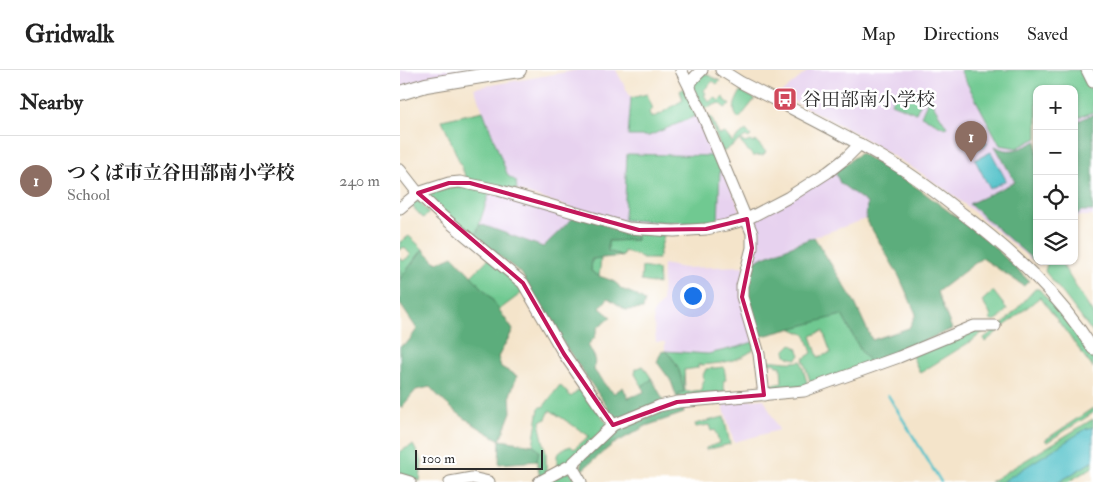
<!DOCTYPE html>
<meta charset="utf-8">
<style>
:root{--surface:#fff;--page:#f6f6f6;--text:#222;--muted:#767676;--line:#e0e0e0;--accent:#1a73e8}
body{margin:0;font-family:"IM FELL Double Pica","Noto Serif JP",serif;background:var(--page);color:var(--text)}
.controls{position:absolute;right:15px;top:15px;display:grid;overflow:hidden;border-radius:10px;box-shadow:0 1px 4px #0004}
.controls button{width:45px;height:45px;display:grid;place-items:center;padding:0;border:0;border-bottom:1px solid var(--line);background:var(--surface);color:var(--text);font:25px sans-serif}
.scale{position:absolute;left:15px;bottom:12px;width:128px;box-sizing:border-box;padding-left:5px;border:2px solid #2b2b2b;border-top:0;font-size:14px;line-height:18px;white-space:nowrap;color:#2b2b2b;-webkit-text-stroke:4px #fff;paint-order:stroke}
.you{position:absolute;left:292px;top:225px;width:18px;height:18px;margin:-12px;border:4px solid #fff;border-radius:50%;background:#1a73e8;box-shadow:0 0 0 8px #1a73e833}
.badge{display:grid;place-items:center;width:32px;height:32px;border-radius:50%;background:var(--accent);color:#fff;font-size:16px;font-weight:700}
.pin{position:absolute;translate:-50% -41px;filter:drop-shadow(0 1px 2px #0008)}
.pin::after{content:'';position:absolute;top:26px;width:18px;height:15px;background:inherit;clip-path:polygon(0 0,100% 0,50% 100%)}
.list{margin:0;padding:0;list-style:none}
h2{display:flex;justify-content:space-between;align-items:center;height:65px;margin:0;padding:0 20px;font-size:21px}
h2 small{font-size:16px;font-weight:400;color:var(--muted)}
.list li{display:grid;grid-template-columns:32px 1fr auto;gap:15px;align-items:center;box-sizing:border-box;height:90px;padding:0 20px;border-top:1px solid var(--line)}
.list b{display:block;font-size:19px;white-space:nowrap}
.list p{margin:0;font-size:16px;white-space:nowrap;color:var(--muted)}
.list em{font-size:16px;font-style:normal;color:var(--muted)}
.icon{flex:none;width:28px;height:28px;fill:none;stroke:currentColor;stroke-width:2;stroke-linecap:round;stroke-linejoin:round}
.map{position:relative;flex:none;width:693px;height:412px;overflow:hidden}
header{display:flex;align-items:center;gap:30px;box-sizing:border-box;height:70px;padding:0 25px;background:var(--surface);border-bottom:1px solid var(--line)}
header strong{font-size:24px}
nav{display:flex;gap:28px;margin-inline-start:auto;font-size:18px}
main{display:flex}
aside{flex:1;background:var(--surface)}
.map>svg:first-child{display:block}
</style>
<header>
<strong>Gridwalk</strong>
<nav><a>Map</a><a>Directions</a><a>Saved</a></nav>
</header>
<main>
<aside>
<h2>Nearby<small></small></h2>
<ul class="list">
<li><span class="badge" style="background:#8d6e63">1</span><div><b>つくば市立谷田部南小学校</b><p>School</p></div><em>240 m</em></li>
</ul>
</aside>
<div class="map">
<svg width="693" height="412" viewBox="0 0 693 412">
<rect width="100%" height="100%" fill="#fff"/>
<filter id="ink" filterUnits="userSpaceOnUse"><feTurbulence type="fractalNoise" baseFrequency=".02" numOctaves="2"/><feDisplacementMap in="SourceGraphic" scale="10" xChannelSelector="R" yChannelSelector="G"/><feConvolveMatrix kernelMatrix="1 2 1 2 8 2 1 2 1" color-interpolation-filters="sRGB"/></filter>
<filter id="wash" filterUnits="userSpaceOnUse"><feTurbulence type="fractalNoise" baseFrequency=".0096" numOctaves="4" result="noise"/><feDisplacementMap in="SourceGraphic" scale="20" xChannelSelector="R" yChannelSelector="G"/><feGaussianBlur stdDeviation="1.12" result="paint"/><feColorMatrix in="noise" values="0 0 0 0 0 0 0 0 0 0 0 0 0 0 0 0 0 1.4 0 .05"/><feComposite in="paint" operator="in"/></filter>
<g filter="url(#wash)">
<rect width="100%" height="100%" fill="#f4e4ca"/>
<g fill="#e7d2ef">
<path d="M0,0H76L0,18Z"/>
<path d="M178,0H216L231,28L228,66H249L300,44L343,147L275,159L223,155L117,120L116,111L108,106L74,18Z"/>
<path d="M409,0H683L693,19V146H682L674,148V19H637V191H641L639,196L552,124L521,103L454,62L380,24Z"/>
<path d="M435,102L440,113L467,133L466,149L414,167L354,191L353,151Z"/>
<path d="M90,121L176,145L143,177L80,154Z"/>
<path d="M263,194L284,198L344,196L353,272L338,277L308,284L265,281V272H256L253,243L262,232Z"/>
<path d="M364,329L379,360L334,372L322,332Z"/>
</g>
<g fill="#6fc991" stroke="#4d7a5e" fill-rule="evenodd">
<path d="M560,0H680L693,24V42L674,49V19H637V68L617,78L600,75Z"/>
<path d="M302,2L320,11L317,14L313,11L304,20L306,24L304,25L309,32L315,27L319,31L323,27L330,35L325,38L319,33L305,39L291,14Z"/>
<path d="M285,17L300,44L249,66H228L231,28L247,24L253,39L249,42L251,48L263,43V42L283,30L280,21Z"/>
<path d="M515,18L521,32L516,43L491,33L493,28Z"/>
<path d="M341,21L355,29L339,49C330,40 336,30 341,21Z"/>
<path d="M530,24L534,32L532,33L547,57L545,58L521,46L527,32L525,27Z"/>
<path d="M83,41L108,106L116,111L117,120L67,110L42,50Z"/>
<path d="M311,47L319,65L325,63L332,72L346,60L351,66L348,68L346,66L323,82L308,48Z"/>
<path d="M341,70L345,73L350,71L353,73L356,71L366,82L363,85L353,86L341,73Z"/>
<path d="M227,84L315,86L320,98L318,154L224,150Z"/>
<path d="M58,115L90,121L75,167L28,128V123Z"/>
<path d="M13,131L20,132L29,143L23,148L10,134Z"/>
<path d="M235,162L264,165L258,189H242V187L224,181L223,186L208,181V171L236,170Z"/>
<path d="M9,166L23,179L0,209V188L3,191L11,185L4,177L0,180V172Z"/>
<path d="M201,188L199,207L191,201L192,189Z"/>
<path d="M88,189L104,200L123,222L99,240L89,225L71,206Z"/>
<path d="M648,191H660L693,244V263L665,226L647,204L645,201Z"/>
<path d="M242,197L258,200L259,214L241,211Z"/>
<path d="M635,219H639L672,258L693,288V298L640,227L585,272L584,268L605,252Z"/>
<path d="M593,221L607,239C602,246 599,250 591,251L590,244L582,231Z"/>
<path d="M442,244L461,281L471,294L411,314L403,289L412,283L406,265L390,258ZM423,261L431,283L418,287L411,266Z"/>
<path d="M587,259L573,270L520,303L512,286L572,261Z"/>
<path d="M353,272L354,279C339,292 317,294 298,295V298L284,300L285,320L287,322L302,320V314L304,313L303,305L306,299L324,297L326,310L323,311L325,322L279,327L278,323L284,322C281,306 279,292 265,281L308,284L338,277Z"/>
<path d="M391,274L397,278L400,285L397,289C391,288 385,288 385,280Z"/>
<path d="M363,290C376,290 388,294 401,291L408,316L367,319ZM371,293L376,294L377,296H381L382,313L368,315L364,294Z"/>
<path d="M243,296L252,309L242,316L235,304L236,299Z"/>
<path d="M160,315L171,327L182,317L208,355L170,391L157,399V385L165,378L171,376L174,379L189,366L150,340L146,349L141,351L140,357L146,383V403L140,408L137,391L139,381L133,376L139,338L144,336Z"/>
<path d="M693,338V343L647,372L645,370Z"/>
<path d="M324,347L330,374L306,380V378L319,373L315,360L311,361L309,355L296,357L295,354Z"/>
<path d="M693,349V357L602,412H590Z"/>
<path d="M13,375L22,391L20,411L0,405V381Z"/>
<path d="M693,391V397L668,412H659Z"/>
<path d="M169,401L178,412H148Z"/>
</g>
<g fill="#5bad7b" stroke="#436c53">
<path d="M693,44V141H681L674,147V53Z"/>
<path d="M637,71V191H639L638,194L569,134L615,112L595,76C610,85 622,78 637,71Z"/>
<path d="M460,83L519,119L587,170L629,211L624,216L582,188L537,222L552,259L471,294L461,281L442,245L359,267L346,221L354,191L414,167L454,231L472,270L509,258L516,244L499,206L466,149L467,133L440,113L435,102Z"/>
<path d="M176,145L235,162L236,170L208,171V181L223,186L192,189L191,201C200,210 215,207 221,219L234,224L245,231L243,239L226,240L208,228L200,238L211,247L198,257L195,267L188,275L195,288L194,300L206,316L214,323L223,317L228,328L244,322L242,316L252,309L264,331L216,350L142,242L122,204L75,167L80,154L143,177Z"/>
<path d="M23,179L37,193L53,186L89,225L113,260L98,287L101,297L117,306L110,325L111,342L100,370L134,375L139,381L137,391L99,394L100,370C72,354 51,341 30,317L16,320L1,338L0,337V276L8,272L17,259L0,234V209Z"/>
<path d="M265,281C279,292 281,306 284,322L279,323V327L277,328L271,311L257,292L261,282Z"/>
<path d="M283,334L284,343L246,356L212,375L182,400L181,391L211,363L232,353Z"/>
</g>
<g fill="#56c3cb" stroke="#40777b">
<path d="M583,66L587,74L576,80L572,73Z"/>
<path d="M591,82L606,110L590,119L575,90Z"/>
<path d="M693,357V391L659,412H602L686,359Z"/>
</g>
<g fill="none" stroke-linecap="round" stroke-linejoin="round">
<path stroke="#56c3cb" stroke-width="2.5" d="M488,325L541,412"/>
</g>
</g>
<g filter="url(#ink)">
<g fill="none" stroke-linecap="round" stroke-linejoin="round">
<g stroke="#90887a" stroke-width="13">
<g id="minor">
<path d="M281,0L290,18"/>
<path d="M302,0C285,16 288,16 299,36L352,163V178L342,216V227L359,284L364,325"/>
<path d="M321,0L340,12C392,39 444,64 494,94C517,108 538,124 559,141C611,180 658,223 693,279"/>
<path d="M687,0L693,12"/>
<path d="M0,100L18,123L42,146L123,213L164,284L213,355"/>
<path d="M0,138L18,123L49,113L60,112L98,120L228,158L274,161L306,159L326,155L347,149L389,127L428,102L446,88L460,74"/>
<path d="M171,395L181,412"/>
<path d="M0,409L10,412"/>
<path d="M50,412L72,408L89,412"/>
<path d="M139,412L171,395L213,355L259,336L278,332L404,321L499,287L574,256H595"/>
</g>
</g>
<g stroke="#90887a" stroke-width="16">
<path id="major" d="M0,23L26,15L119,0"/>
</g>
<use href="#minor" stroke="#fff" stroke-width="11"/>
<use href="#major" stroke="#fff" stroke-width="14"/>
</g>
</g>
<path fill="none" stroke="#c2185b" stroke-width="4" stroke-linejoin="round" d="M49,113H70L239,160L306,159L347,149L352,178L342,227L359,284L364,325L277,332L213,355L164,284L123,213L18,123Z"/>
<defs>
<g id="bus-square" transform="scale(1.25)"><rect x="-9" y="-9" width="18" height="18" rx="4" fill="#d1495b" stroke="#fff"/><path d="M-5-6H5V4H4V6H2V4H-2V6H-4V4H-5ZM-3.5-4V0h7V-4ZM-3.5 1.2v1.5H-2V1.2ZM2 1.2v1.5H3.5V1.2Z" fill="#fff"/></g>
</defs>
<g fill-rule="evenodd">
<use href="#bus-square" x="385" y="29"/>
</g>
<g text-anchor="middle" stroke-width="5" stroke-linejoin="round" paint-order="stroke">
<g font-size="19" fill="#2b2b2b" stroke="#fff" text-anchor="start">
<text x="402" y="36">谷田部南小学校</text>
</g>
</g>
</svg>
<div class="controls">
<button>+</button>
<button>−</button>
<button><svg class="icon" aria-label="locate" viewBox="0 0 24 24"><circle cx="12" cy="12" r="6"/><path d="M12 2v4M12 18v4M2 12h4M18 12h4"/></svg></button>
<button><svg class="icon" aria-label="layers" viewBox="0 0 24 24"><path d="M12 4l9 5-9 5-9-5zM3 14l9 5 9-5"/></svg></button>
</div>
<div class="scale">100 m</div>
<div class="you"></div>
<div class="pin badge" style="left:571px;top:92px;background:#8d6e63">1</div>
</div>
</main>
